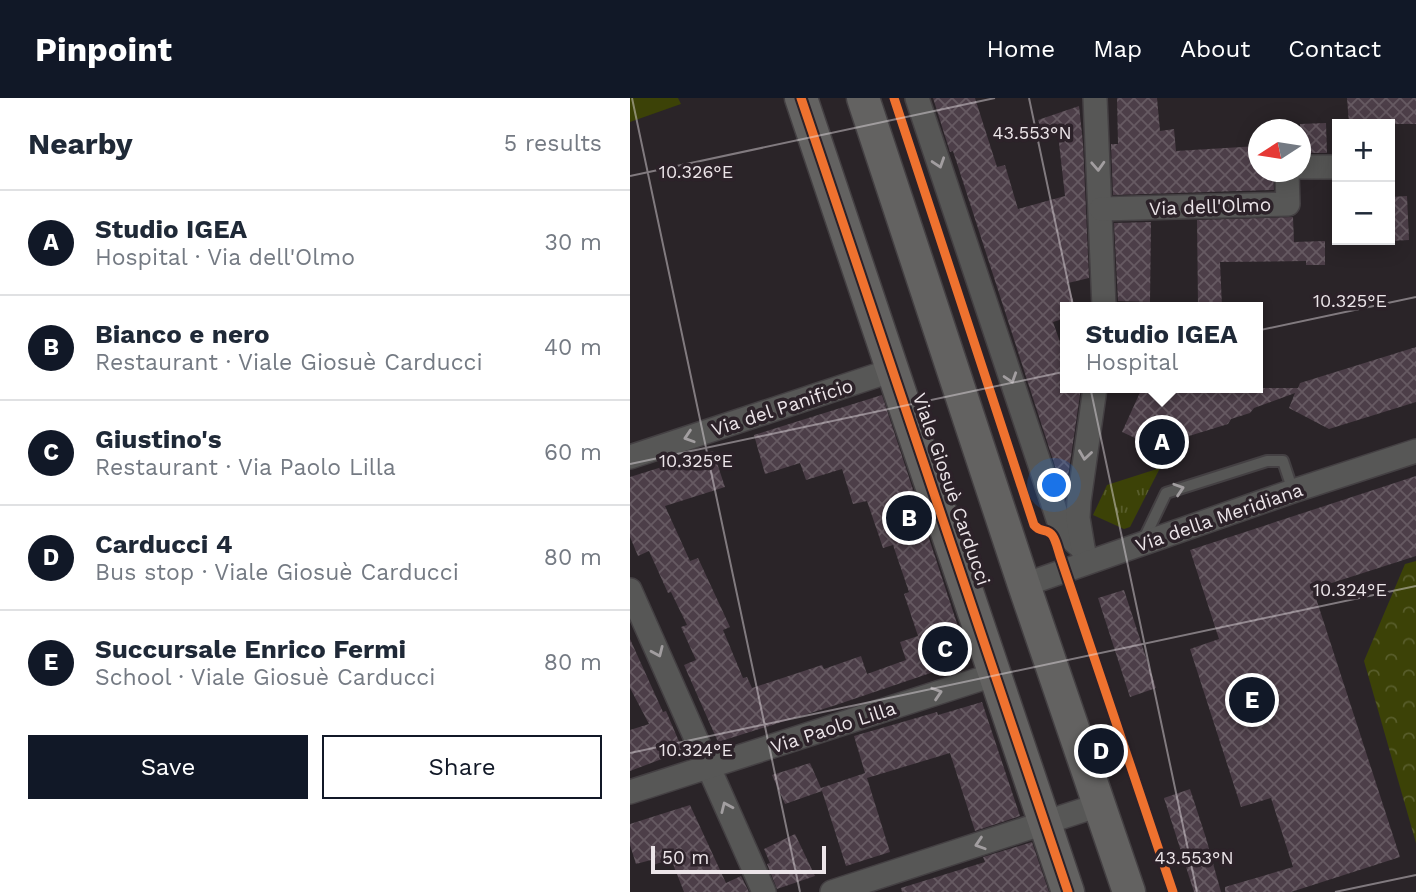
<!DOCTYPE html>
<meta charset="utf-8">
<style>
:root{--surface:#fff;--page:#f2f2f3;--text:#1f2937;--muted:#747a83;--line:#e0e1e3;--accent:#111827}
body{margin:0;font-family:"Work Sans",sans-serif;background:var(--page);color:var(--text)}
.controls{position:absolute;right:21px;top:21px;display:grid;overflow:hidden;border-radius:0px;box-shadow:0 4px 18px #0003}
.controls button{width:63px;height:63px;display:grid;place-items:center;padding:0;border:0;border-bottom:2px solid var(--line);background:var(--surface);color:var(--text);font:35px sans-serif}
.compass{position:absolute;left:618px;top:21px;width:63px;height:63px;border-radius:50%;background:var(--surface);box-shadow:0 4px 18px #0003;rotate:258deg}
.scale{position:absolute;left:21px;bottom:18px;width:175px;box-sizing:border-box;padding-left:7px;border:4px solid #ece5e9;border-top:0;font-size:19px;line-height:24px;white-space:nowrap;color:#ece5e9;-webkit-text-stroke:5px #2c2229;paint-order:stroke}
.you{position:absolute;left:425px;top:388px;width:24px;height:24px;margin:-18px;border:5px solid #fff;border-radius:50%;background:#1a73e8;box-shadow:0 0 0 10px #1a73e833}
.badge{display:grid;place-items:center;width:46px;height:46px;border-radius:50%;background:var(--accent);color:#fff;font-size:23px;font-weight:700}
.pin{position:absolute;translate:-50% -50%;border:4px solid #fff;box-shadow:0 2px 7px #0006}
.popup{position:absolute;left:430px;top:204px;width:203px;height:91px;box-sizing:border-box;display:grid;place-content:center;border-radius:0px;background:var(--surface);filter:drop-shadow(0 2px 5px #0005);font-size:23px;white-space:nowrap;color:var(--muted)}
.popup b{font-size:26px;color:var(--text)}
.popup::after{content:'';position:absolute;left:50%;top:100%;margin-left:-14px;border:14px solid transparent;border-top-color:var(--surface)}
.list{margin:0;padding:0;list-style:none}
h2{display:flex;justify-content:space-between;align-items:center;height:91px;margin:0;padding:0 28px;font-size:30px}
h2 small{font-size:23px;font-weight:400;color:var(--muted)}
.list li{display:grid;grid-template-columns:46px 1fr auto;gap:21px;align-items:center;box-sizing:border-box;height:105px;padding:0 28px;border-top:2px solid var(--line)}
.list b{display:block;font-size:26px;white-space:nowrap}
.list p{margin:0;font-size:23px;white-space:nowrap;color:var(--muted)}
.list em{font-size:23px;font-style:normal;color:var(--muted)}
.actions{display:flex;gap:14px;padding:21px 28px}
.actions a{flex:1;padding:16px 0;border:2px solid var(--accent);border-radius:0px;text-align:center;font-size:24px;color:var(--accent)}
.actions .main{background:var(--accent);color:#fff}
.map{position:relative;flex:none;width:786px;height:794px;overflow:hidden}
header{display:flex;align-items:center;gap:42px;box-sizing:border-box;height:98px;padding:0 35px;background:var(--accent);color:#fff}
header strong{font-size:33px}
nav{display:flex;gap:38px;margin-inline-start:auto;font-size:24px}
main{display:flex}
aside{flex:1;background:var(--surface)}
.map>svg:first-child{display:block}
</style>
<header>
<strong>Pinpoint</strong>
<nav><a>Home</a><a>Map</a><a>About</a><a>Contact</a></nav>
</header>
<main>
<aside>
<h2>Nearby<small>5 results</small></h2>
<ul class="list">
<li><span class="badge">A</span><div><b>Studio IGEA</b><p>Hospital · Via dell'Olmo</p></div><em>30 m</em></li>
<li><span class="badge">B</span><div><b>Bianco e nero</b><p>Restaurant · Viale Giosuè Carducci</p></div><em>40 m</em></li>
<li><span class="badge">C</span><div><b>Giustino's</b><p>Restaurant · Via Paolo Lilla</p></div><em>60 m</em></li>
<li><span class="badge">D</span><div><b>Carducci 4</b><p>Bus stop · Viale Giosuè Carducci</p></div><em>80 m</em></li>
<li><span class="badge">E</span><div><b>Succursale Enrico Fermi</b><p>School · Viale Giosuè Carducci</p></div><em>80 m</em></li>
</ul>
<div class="actions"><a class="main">Save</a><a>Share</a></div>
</aside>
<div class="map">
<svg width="786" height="794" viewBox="0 0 786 794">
<defs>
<pattern id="grass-tufts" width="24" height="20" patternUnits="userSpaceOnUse" patternTransform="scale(1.75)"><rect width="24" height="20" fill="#3c4207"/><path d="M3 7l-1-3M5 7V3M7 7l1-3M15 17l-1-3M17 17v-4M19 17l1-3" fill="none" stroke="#585d2b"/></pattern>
<pattern id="park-crowns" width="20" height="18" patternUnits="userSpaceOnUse" patternTransform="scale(1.75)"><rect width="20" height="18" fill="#3c4207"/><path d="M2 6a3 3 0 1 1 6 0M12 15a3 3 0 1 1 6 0" fill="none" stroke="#585d2b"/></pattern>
<pattern id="building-cross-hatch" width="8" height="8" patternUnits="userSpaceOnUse" patternTransform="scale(1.75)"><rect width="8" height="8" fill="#4c3e48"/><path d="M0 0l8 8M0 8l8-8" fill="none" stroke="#665a62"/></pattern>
</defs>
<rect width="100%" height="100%" fill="#2a2428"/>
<path fill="url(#grass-tufts)" d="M530,370L500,429L494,431L463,417L477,387Z"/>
<path fill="url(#park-crowns)" d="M786,463V745L734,563L775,466Z"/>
<path fill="#3c4207" d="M0,0H48L51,6L0,24Z"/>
<g fill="url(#building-cross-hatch)">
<path d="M303,0H345L367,69L375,67L388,111L435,98L428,36L414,41L408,22L449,8L453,45L459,180L438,185L445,209H436V220L423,224L436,261V290H451L435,399L323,53L320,54Z"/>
<path d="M487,0H527L530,33L544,31L546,53L628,48V74H643L644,92L483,97L481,46H488Z"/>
<path d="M717,0H786V26H719Z"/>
<path d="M696,25L697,55H670V26Z"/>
<path d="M777,98L779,142L760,143V99Z"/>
<path d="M663,119L664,144L695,143V167H676V163L590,164L592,209H568L567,122Z"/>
<path d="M521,124L520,204L488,203L484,125Z"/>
<path d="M786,249V304L699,331L659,310L665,295L624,310L620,315L601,321L598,326L533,346V342L508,349L505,340L492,334L512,290H668L670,285Z"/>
<path d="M252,297L339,562L206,607L88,644L54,567L66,562L51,529L57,527L41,494L38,495L19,453L8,458L0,439V379L83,353L95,389L35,408L60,463L68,460L100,529L93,532L113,580L117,579L122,590L192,567L194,571L231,558L237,576L276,562L270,544L288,538L274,496L279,494L263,447L253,450L237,403L223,406L212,371L176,382L170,365L135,376L124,337Z"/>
<path d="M786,378V458L683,491L770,759L661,794H595V789L663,769L641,700L611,709L560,551L589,541L560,452Z"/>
<path d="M494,492L526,590L500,599L468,500Z"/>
<path d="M0,541L33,614L36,613L53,653L0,673V632L19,626L0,590Z"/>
<path d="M352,604L390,718L345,733L320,655L237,680L260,754L216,768L192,693L155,706L142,677L180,665L191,690L235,675L224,638L307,614L308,617Z"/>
<path d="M560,691L576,740L591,794H564L534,700Z"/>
<path d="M60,707L96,785L111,778L119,794H54L41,761L23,767L21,762L6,766L0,747V726Z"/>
<path d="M165,736L185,778L147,791L137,766L140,765L134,751Z"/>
<path d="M402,744L419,794H272L271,790L355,764L353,759Z"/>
</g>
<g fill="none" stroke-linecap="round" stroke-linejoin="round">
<g stroke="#444043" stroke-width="14">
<path id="lane" d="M513,443L536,395L637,363H653L663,393"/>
</g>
<g stroke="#444043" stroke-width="26">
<g id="street">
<path d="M287,0L429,424L439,439L453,451"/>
<path d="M465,0L474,209"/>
<path d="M670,69H701"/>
<path d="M471,111L658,106L657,74"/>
<path d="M0,359L263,272"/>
<path d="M454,456L448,420L449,403L465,290"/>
<path d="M394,487L663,393L786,353"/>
<path d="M0,492L134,794"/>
<path d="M0,694L366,576"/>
<path d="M202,794L469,707"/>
</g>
</g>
<g stroke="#444043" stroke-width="35">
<g id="secondary">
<path d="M171,0L438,794"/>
<path d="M233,0L394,487L499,794"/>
</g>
</g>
<use href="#lane" stroke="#575756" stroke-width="10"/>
<use href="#street" stroke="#575756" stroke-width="23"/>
<use href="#secondary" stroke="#636261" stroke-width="32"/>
<g stroke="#2c2229" stroke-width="13">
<g id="cycleway">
<path d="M171,0L438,794"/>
<path d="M264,0L404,427C410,434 414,431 420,435C425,438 428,452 430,458L543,794"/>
</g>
</g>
<use href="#cycleway" stroke="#ef722f" stroke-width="9"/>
</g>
<defs><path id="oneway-chevron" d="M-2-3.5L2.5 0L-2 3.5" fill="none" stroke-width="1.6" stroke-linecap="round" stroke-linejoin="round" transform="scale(1.75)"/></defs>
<g stroke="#a29ea0">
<use href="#oneway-chevron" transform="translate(309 65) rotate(72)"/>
<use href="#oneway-chevron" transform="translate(468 68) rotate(87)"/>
<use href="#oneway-chevron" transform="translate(381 280) rotate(72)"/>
<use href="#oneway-chevron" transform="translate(59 339) rotate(162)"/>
<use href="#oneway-chevron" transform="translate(455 357) rotate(98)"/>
<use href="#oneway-chevron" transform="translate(549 391) rotate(-18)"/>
<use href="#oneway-chevron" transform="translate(28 554) rotate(66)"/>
<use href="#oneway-chevron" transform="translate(307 595) rotate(-18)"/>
<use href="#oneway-chevron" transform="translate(96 709) rotate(-114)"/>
<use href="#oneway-chevron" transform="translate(350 746) rotate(162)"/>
</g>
<path fill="none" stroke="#ece5e9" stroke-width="2" stroke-opacity="0.45" d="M2,0L170,794M399,0L567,794M0,78L365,0M0,366L786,199M0,655L786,488M705,794L786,777"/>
<g text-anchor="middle" stroke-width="7" stroke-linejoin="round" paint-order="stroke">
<g font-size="19" fill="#ece5e9" stroke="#2c2229">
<text transform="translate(580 108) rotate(-2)" y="7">Via dell'Olmo</text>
<text transform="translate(152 309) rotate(-18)" y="7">Via del Panificio</text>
<text transform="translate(322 391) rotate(71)" y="7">Viale Giosuè Carducci</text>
<text transform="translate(589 419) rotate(-19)" y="7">Via della Meridiana</text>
<text transform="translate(203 629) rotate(-18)" y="7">Via Paolo Lilla</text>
</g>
</g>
<g font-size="18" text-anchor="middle" fill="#ece5e9" stroke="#2c2229" stroke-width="7" stroke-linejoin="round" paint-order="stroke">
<text x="402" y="41">43.553°N</text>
<text x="66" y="80">10.326°E</text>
<text x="720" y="209">10.325°E</text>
<text x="66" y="369">10.325°E</text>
<text x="720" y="498">10.324°E</text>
<text x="66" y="658">10.324°E</text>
<text x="564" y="766">43.553°N</text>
</g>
</svg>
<div class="controls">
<button>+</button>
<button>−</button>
</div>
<svg class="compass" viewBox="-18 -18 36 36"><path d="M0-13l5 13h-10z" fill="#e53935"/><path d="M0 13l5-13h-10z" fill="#747a83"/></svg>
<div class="scale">50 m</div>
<div class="you"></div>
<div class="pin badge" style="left:532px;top:344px">A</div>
<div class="popup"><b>Studio IGEA</b>Hospital</div>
<div class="pin badge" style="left:279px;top:420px">B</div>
<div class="pin badge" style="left:315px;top:551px">C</div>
<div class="pin badge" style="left:471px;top:653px">D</div>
<div class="pin badge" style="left:622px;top:602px">E</div>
</div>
</main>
